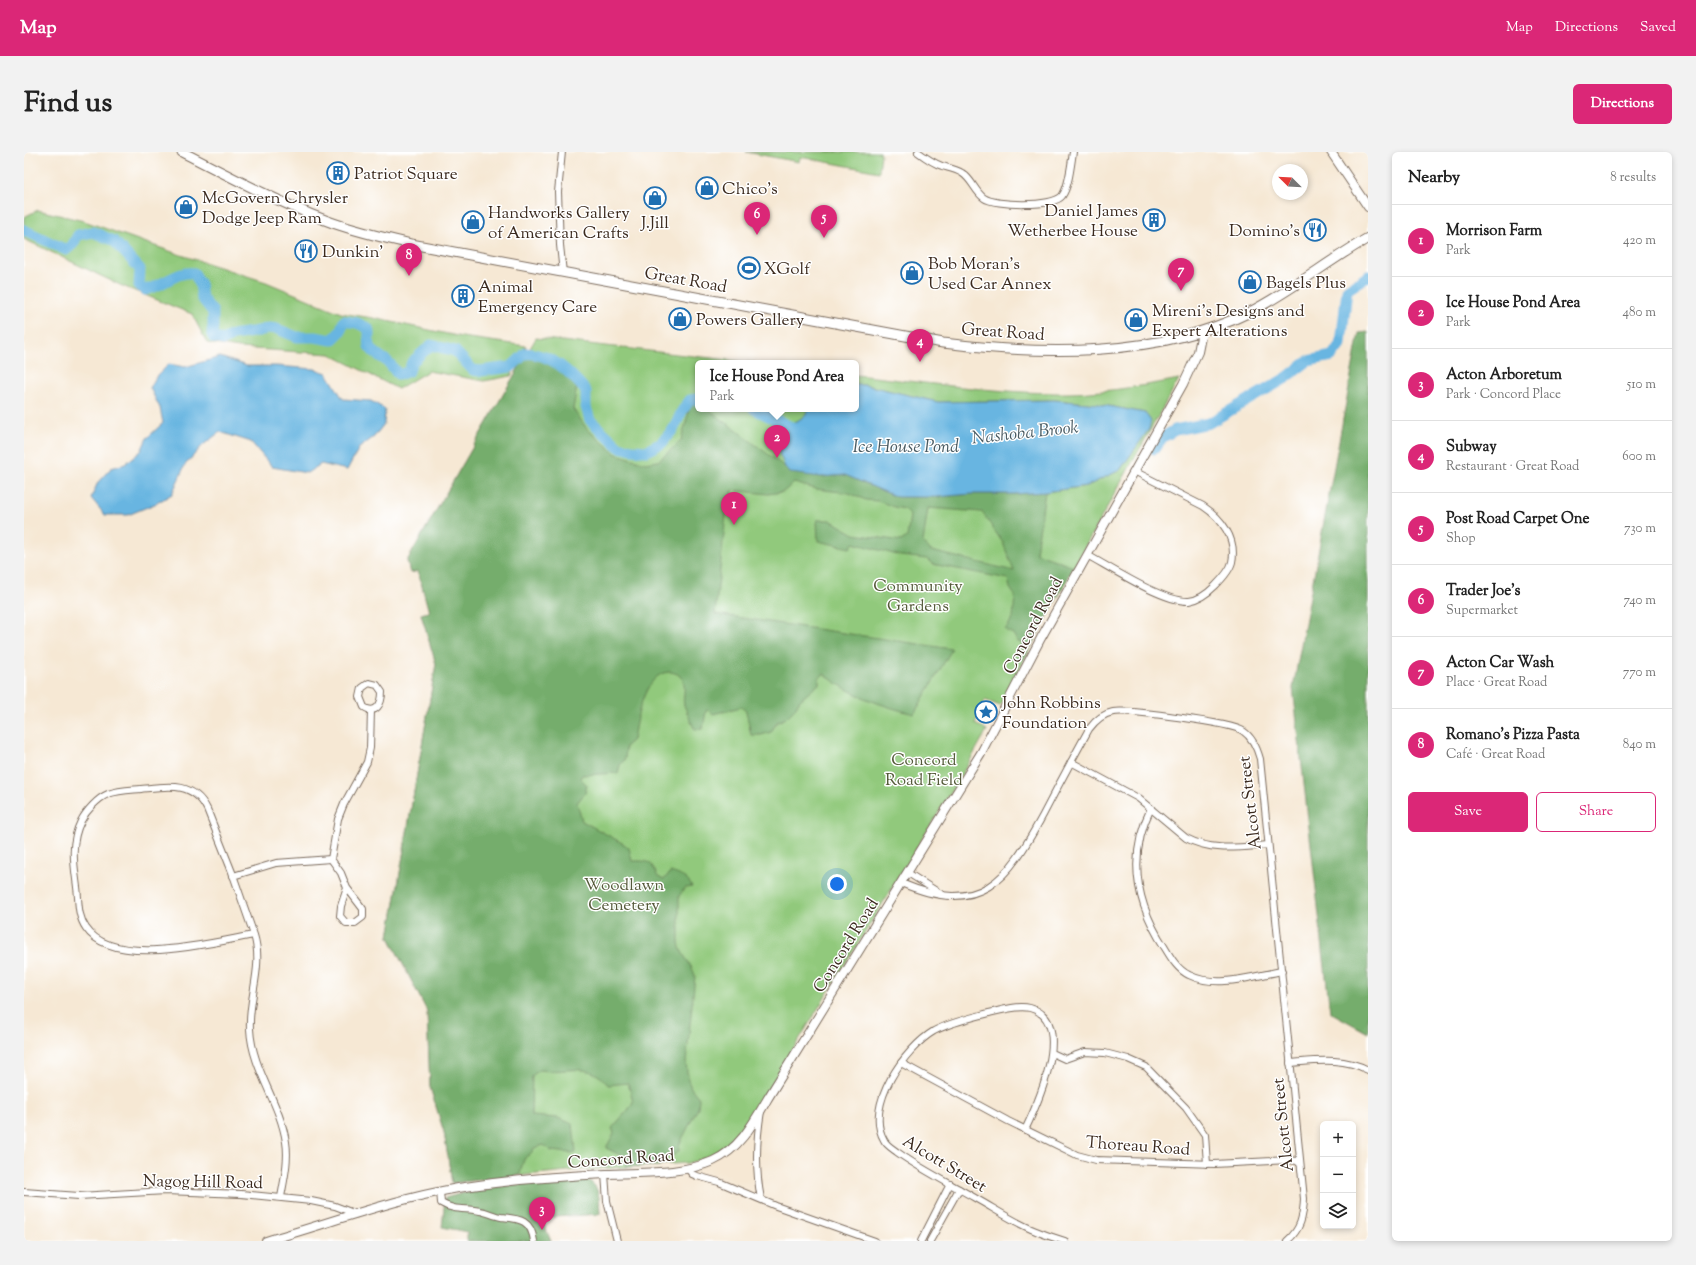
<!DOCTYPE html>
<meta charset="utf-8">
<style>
:root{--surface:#fff;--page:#f2f2f2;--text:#222;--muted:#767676;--line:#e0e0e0;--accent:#db2777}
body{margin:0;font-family:"Sorts Mill Goudy",serif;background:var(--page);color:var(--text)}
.controls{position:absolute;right:12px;bottom:12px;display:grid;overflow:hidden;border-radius:6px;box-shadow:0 2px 6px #0003}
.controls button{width:36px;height:36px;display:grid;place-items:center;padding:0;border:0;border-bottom:1px solid var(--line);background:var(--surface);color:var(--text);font:20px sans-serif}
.compass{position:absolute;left:1248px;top:12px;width:36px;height:36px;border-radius:50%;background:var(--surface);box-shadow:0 2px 6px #0003;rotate:294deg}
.you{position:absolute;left:813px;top:732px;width:14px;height:14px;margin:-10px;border:3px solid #fff;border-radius:50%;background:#1a73e8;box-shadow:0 0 0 6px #1a73e833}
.badge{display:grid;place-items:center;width:26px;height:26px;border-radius:50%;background:var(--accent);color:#fff;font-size:13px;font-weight:700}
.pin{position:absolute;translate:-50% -33px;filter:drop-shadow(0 1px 2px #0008)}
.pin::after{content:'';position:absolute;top:21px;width:14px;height:12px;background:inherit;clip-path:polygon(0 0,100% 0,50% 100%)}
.popup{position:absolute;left:671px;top:208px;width:164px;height:52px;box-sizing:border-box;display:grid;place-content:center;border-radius:6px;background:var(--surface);filter:drop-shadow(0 1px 3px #0005);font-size:13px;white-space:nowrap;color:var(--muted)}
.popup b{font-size:15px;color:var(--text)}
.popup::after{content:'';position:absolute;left:50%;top:100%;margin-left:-8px;border:8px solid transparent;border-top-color:var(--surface)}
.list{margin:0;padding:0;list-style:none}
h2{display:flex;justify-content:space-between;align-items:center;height:52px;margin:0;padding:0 16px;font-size:17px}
h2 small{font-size:13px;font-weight:400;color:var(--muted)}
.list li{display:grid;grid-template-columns:26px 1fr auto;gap:12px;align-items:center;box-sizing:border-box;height:72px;padding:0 16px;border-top:1px solid var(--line)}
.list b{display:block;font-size:15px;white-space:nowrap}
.list p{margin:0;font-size:13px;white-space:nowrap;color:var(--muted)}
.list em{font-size:13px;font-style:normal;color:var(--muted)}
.actions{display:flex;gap:8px;padding:12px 16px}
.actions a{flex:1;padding:9px 0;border:1px solid var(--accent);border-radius:6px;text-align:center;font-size:14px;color:var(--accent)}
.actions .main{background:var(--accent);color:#fff}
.icon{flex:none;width:22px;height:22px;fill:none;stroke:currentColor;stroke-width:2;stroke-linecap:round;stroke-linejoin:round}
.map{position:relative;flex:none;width:1344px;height:1089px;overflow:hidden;border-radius:6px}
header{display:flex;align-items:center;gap:24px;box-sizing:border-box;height:56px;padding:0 20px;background:var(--accent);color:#fff}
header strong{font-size:19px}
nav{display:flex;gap:22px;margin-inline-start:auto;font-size:14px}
.intro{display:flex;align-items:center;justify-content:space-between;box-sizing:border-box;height:96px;padding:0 24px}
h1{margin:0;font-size:28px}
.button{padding:10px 18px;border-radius:6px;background:var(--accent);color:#fff;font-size:14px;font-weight:700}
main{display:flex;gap:24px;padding:0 24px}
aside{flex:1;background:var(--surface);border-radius:6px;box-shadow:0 2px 6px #0003}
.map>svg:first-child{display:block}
</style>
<header>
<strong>Map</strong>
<nav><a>Map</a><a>Directions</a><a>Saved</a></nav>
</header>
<div class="intro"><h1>Find us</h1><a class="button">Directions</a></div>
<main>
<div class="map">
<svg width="1344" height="1089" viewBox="0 0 1344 1089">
<rect width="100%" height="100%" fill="#fff"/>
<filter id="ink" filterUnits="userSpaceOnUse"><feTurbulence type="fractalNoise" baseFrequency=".025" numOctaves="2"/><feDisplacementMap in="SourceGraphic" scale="8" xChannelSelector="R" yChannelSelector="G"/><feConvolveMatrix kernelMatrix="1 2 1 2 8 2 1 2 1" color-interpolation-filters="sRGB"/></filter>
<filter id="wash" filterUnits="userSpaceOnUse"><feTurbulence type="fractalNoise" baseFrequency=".012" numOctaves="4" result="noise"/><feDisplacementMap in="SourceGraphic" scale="16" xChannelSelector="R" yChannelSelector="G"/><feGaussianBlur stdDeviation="0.9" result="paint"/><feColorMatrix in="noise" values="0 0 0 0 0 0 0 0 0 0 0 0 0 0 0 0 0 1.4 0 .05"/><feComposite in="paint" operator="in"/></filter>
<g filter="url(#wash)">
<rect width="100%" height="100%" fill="#f6e8d4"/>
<g fill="#91c97c" stroke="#667a4d">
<path d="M722,0H856L857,2L855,20L776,5L775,10Z"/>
<path d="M14,58L60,69L154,102L242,130L317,161L349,166L438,185L502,194L487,224L460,229L404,219L374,237L306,202L215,196L183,191L168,162L96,133L2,88L0,87V65Z"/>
<path d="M512,186L731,211H674V257H785L781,264L765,274L1021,340L1063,334L1096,318L1125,277L1121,261L1074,252L1030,248L914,250L841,233H832V223C897,230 963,240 1029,241C1072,242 1114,235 1155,227L1035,441L976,554L961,548L951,572L963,578L943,614L730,961C712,988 696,1003 664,1011L555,1018L460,1027L428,1031L420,980L406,935L403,859L365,785L412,512L397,462L405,460L394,419L386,421L383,409Z"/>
</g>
<g fill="#74ad6c" stroke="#586c45" fill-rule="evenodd">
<path d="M1344,180V881L1306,860L1269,536L1335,181Z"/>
<path d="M502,203L516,206L530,211L553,234L549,257L563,277L592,302L622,311L634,309L657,289L667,251L674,252V257H684L761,315L797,325L821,323L873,345H913L948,342H990L1021,340L1012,401L1050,415L1000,508L991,507L999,500L998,492L993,489L989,482L981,478L989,466L991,444L986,436L984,427L908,412L903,407L877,404L829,391L826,396L794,389L793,368H806L830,382L877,389L883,385L886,363L880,357L870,355L854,349L842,348L825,341L792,337L770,331L759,340L744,342L709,338L703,354L691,462L928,497L890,562C858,554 826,543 800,522L795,526V532L776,548L770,558L762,566L753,570L747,580L737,583H727L722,559L717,555L689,562L684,558L682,559L679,577C676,577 672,578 670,576C669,574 661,556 660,553C658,544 664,532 656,524C653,521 648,520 645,520C620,521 612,569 609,588L602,594L601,607L596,613L594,621L558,623L556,626L563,633L561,641L553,651L558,669L600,692L605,696L608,709C626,709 626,708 634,725L640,728L646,720C656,723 664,726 668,735L661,736L655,744V790C656,803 668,811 671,824L662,911L664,928L667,936L675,946L674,956L655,993V999L650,1003L634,1005L636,1014L602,1015L600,1005L582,996L590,981L588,976L604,958L609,950L604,931L584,933C566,908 541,922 515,918L508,924L507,964L534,966L549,972L552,1000L547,1001L527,999L520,993L510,996C507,1003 505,1002 501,1006C498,1011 497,1018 496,1023L428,1031L420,980L406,935L403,859L365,785L412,512L397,462L405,460L394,419L386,421L383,409ZM904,356L958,360L979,391L990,419L907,399L899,390Z"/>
<path d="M561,1027C577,1033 575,1047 576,1062L517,1066L527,1089H443V1080L418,1075L421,1046C466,1032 515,1031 561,1027Z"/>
</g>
<g fill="#67b5e1" stroke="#517080">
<path d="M196,205L223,214H252L291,217L303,221L319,247L347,249L361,257L360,272L350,285L335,296L323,318L297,312L283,321L248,315L227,290L196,280L179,293L161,313L148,342L133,351L104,363H81L67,346L74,330L87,316L101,312L117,299L123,286L139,271L136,256L126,236L132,225L145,212L161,215Z"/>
<path d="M832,233H841L914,250L1030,248L1074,252L1121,261L1127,269L1125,277L1096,318L1063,334L1021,340L990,342H948L913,345H873L821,323L797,325L766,321L761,315L755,301L765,274L781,264L785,257H832Z"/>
</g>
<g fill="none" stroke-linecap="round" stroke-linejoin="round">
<g stroke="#67b5e1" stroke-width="11">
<path d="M0,78L42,98L49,92L54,83L69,80L90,89L116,117L115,134L121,138C138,135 153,118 170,121L176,132L178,146L189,160V174L188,182L190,186L199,188L209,183L235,179L245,176L253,177L273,185H291L308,188L316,180L320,169L333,171L344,176C347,182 343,188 345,194C348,201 360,206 365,211C369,215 370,219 375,223L385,219L388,210L407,193L431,199L449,218L456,219L487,215L502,201C529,203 545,219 562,239V255L566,268L595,295L608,298L622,299L638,291L650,276L658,259L666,248L674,247"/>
<path d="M730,257L765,274L779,278"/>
<path d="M1130,297L1139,285L1151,278L1185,271L1262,226L1284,209L1308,204L1317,192L1323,138L1344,124"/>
</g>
</g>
</g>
<g filter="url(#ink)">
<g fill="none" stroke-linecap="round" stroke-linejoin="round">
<g stroke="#7c6c5e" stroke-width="8">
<g id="minor">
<path d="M538,0L534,40L536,93L539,121"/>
<path d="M894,0C902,6 909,11 918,14C925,16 932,17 938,21C948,27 951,40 960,46C971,54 1029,55 1038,44C1045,35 1047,12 1049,0"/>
<path d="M1063,403C1087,416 1139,450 1165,449C1174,448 1184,441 1191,434C1197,428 1206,419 1208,410C1213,386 1197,366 1179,354L1110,319"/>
<path d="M345,531L353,533L358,540C358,552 352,563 340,555L336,545L338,536Z"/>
<path d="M1047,610L1114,646L1162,686C1188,700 1216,695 1244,693"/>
<path d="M1127,656C1103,705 1112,752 1141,796C1147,806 1154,818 1165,823C1193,837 1229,824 1258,819"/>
<path d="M884,721L917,742"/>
<path d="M209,724L252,711L307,707"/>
<path d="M877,731C957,765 983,729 1019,663C1034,634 1049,606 1065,577C1071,569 1078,562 1089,560C1103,557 1208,571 1219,579C1228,585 1233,596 1236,607L1280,1047C1279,1065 1277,1077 1263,1089"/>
<path d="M323,736L317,754L316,764L322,771H331L339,765V757L323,736L317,721L307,707L314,667L320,652L343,610L346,596L347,558"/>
<path d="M230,783L208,720L183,657C169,629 144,634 117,637C106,638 95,638 84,642C74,646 62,659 57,669C46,691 50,712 53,735C55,749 53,763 62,776C89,817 190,790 230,783C240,815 224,846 226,877C228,918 256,950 262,990C265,1008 260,1028 257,1045"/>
<path d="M1028,901L1041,907L1061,900L1081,901L1104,907L1122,915L1162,956L1181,983L1183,1012"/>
<path d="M877,911L984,969L1053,1003L1072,1008L1190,1012L1265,1008L1273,1009L1275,1011"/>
<path d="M1266,911C1293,909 1319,905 1344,918"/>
<path d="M1001,978C1013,953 1052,868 1006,856C994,853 977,858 965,861C946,866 927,870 910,879C881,896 840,954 860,988C862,993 869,997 873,1000C898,1018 925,1031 951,1046C971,1057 991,1071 1012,1079C1021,1083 1031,1086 1041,1089"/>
<path d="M664,1017L668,1022L673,1024L695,1030L752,1054L851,1089"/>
<path d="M581,1022L583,1049L593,1089"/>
<path d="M416,1039L417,1051C430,1059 442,1056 456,1059C463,1060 470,1064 477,1065C495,1067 507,1067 510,1089"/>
<path d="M0,1040L55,1044L142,1039L217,1042L287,1049L311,1054L332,1062"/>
<path d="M737,1047C731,1017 732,989 737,959"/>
<path d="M897,1089L926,1032"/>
<path d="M906,1089L935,1037"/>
</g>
</g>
<g stroke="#7c6c5e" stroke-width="10">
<g id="tertiary">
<path d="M1307,0L1344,55"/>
<path d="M242,1089C313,1069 382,1042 455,1033C497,1027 540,1024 582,1022C617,1020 656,1023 689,1009C716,997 730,970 744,946L957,601L1017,486L1159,232L1174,200L1178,180"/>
</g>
</g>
<g stroke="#7c6c5e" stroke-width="11">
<path id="secondary" d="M158,0C205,24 252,49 301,68C329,79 358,85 387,92L919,191C1019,203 1133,206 1226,160C1267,139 1304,109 1344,86"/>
</g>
<use href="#minor" stroke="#fff" stroke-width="6"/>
<use href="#tertiary" stroke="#fff" stroke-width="8"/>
<use href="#secondary" stroke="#fff" stroke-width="9"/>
</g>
</g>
<defs>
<g id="building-ring" transform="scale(1.15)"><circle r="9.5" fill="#fff" stroke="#1f6fb2" stroke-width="1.5"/><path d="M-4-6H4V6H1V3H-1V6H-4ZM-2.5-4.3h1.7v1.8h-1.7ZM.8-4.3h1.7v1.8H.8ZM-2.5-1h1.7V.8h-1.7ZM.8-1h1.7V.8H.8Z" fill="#1f6fb2"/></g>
<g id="shop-ring" transform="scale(1.15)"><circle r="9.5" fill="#fff" stroke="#1f6fb2" stroke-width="1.5"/><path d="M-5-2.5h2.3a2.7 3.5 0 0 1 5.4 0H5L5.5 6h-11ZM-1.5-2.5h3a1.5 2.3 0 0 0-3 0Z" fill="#1f6fb2"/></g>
<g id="restaurant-ring" transform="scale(1.15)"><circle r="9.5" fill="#fff" stroke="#1f6fb2" stroke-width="1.5"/><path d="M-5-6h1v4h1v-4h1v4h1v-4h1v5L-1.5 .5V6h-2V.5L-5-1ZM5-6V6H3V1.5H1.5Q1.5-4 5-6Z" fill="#1f6fb2"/></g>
<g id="stadium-ring" transform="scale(1.15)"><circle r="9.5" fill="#fff" stroke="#1f6fb2" stroke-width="1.5"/><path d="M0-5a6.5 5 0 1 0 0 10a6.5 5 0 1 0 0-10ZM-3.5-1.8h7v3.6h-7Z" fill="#1f6fb2"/></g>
<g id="sight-ring" transform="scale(1.15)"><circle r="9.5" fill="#fff" stroke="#1f6fb2" stroke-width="1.5"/><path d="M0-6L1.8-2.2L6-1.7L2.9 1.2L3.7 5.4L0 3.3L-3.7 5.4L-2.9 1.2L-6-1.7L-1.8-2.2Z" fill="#1f6fb2"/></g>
</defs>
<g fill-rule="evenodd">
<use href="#building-ring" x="314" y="21"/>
<use href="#shop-ring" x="683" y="36"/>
<use href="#shop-ring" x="631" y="46"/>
<use href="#shop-ring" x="162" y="55"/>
<use href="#building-ring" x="1130" y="68"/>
<use href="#shop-ring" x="449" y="70"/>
<use href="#restaurant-ring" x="1291" y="78"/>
<use href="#restaurant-ring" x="282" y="99"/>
<use href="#stadium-ring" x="725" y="116"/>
<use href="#shop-ring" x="888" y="121"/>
<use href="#shop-ring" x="1226" y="130"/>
<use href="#building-ring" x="439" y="144"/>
<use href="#shop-ring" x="656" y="167"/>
<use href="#shop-ring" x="1112" y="168"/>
<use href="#sight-ring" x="962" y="560"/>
</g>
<g text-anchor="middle" stroke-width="3" stroke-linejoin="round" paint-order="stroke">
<g font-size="17" fill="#3b2a1e" stroke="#fff" text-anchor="start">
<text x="330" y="27">Patriot Square</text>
<text x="698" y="42">Chico's</text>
<text x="178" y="51">McGovern Chrysler<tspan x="178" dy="20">Dodge Jeep Ram</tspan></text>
<text x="1114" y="64" text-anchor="end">Daniel James<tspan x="1114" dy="20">Wetherbee House</tspan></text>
<text x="464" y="66">Handworks Gallery<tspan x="464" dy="20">of American Crafts</tspan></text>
<text x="631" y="76" text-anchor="middle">J.Jill</text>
<text x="1276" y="84" text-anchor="end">Domino's</text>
<text x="298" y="105">Dunkin'</text>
<text x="904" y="117">Bob Moran's<tspan x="904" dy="20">Used Car Annex</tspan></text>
<text x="740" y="122">XGolf</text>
<text x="1242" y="136">Bagels Plus</text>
<text x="454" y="140">Animal<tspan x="454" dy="20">Emergency Care</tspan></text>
<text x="1128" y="164">Mireni's Designs and<tspan x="1128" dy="20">Expert Alterations</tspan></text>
<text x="672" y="173">Powers Gallery</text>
<text x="978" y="556">John Robbins<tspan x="978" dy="20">Foundation</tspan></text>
</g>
<g font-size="17" fill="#3b2a1e" stroke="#fff">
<text transform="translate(662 127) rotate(10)" y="6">Great Road</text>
<text transform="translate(979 179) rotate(4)" y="6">Great Road</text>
<text transform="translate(1008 473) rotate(-62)" y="6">Concord Road</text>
<text transform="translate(1225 651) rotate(-97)" y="6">Alcott Street</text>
<text transform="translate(821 793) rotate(-58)" y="6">Concord Road</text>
<text transform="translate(1258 973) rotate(-96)" y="6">Alcott Street</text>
<text transform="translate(1114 993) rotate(4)" y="6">Thoreau Road</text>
<text transform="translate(597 1006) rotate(-4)" y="6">Concord Road</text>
<text transform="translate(921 1011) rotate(31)" y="6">Alcott Street</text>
<text transform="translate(179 1029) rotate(1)" y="6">Nagog Hill Road</text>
</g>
<g font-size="17" fill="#555a3a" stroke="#fff">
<text x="894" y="439">Community<tspan x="894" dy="20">Gardens</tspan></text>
<text x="900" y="613">Concord<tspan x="900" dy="20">Road Field</tspan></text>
<text x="600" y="738">Woodlawn<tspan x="600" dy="20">Cemetery</tspan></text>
</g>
<g font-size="18" font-style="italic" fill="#4a5b62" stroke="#fff">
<text transform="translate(1001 280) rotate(-6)" y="6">Nashoba Brook</text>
<text x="882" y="300">Ice House Pond</text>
</g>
</g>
</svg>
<div class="controls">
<button>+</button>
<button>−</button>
<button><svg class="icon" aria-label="layers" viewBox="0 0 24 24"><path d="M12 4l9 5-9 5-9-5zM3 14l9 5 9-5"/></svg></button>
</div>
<svg class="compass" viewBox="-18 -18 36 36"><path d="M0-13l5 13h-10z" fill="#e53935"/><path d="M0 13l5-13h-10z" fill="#767676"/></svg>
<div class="you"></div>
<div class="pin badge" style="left:710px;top:373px">1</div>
<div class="pin badge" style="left:753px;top:306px">2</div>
<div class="popup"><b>Ice House Pond Area</b>Park</div>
<div class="pin badge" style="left:518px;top:1078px">3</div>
<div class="pin badge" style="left:896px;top:210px">4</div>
<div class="pin badge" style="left:800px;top:86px">5</div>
<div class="pin badge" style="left:733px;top:83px">6</div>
<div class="pin badge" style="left:1157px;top:139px">7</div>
<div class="pin badge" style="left:385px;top:124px">8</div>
</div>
<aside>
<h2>Nearby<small>8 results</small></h2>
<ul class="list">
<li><span class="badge">1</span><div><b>Morrison Farm</b><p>Park</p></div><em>420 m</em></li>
<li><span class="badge">2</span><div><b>Ice House Pond Area</b><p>Park</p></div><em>480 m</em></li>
<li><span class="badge">3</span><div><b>Acton Arboretum</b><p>Park · Concord Place</p></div><em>510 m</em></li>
<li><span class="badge">4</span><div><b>Subway</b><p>Restaurant · Great Road</p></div><em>600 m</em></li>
<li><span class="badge">5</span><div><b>Post Road Carpet One</b><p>Shop</p></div><em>730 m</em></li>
<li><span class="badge">6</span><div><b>Trader Joe's</b><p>Supermarket</p></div><em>740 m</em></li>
<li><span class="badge">7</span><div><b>Acton Car Wash</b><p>Place · Great Road</p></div><em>770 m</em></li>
<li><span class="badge">8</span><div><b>Romano's Pizza Pasta</b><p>Café · Great Road</p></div><em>840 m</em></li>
</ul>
<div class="actions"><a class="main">Save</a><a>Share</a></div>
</aside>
</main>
